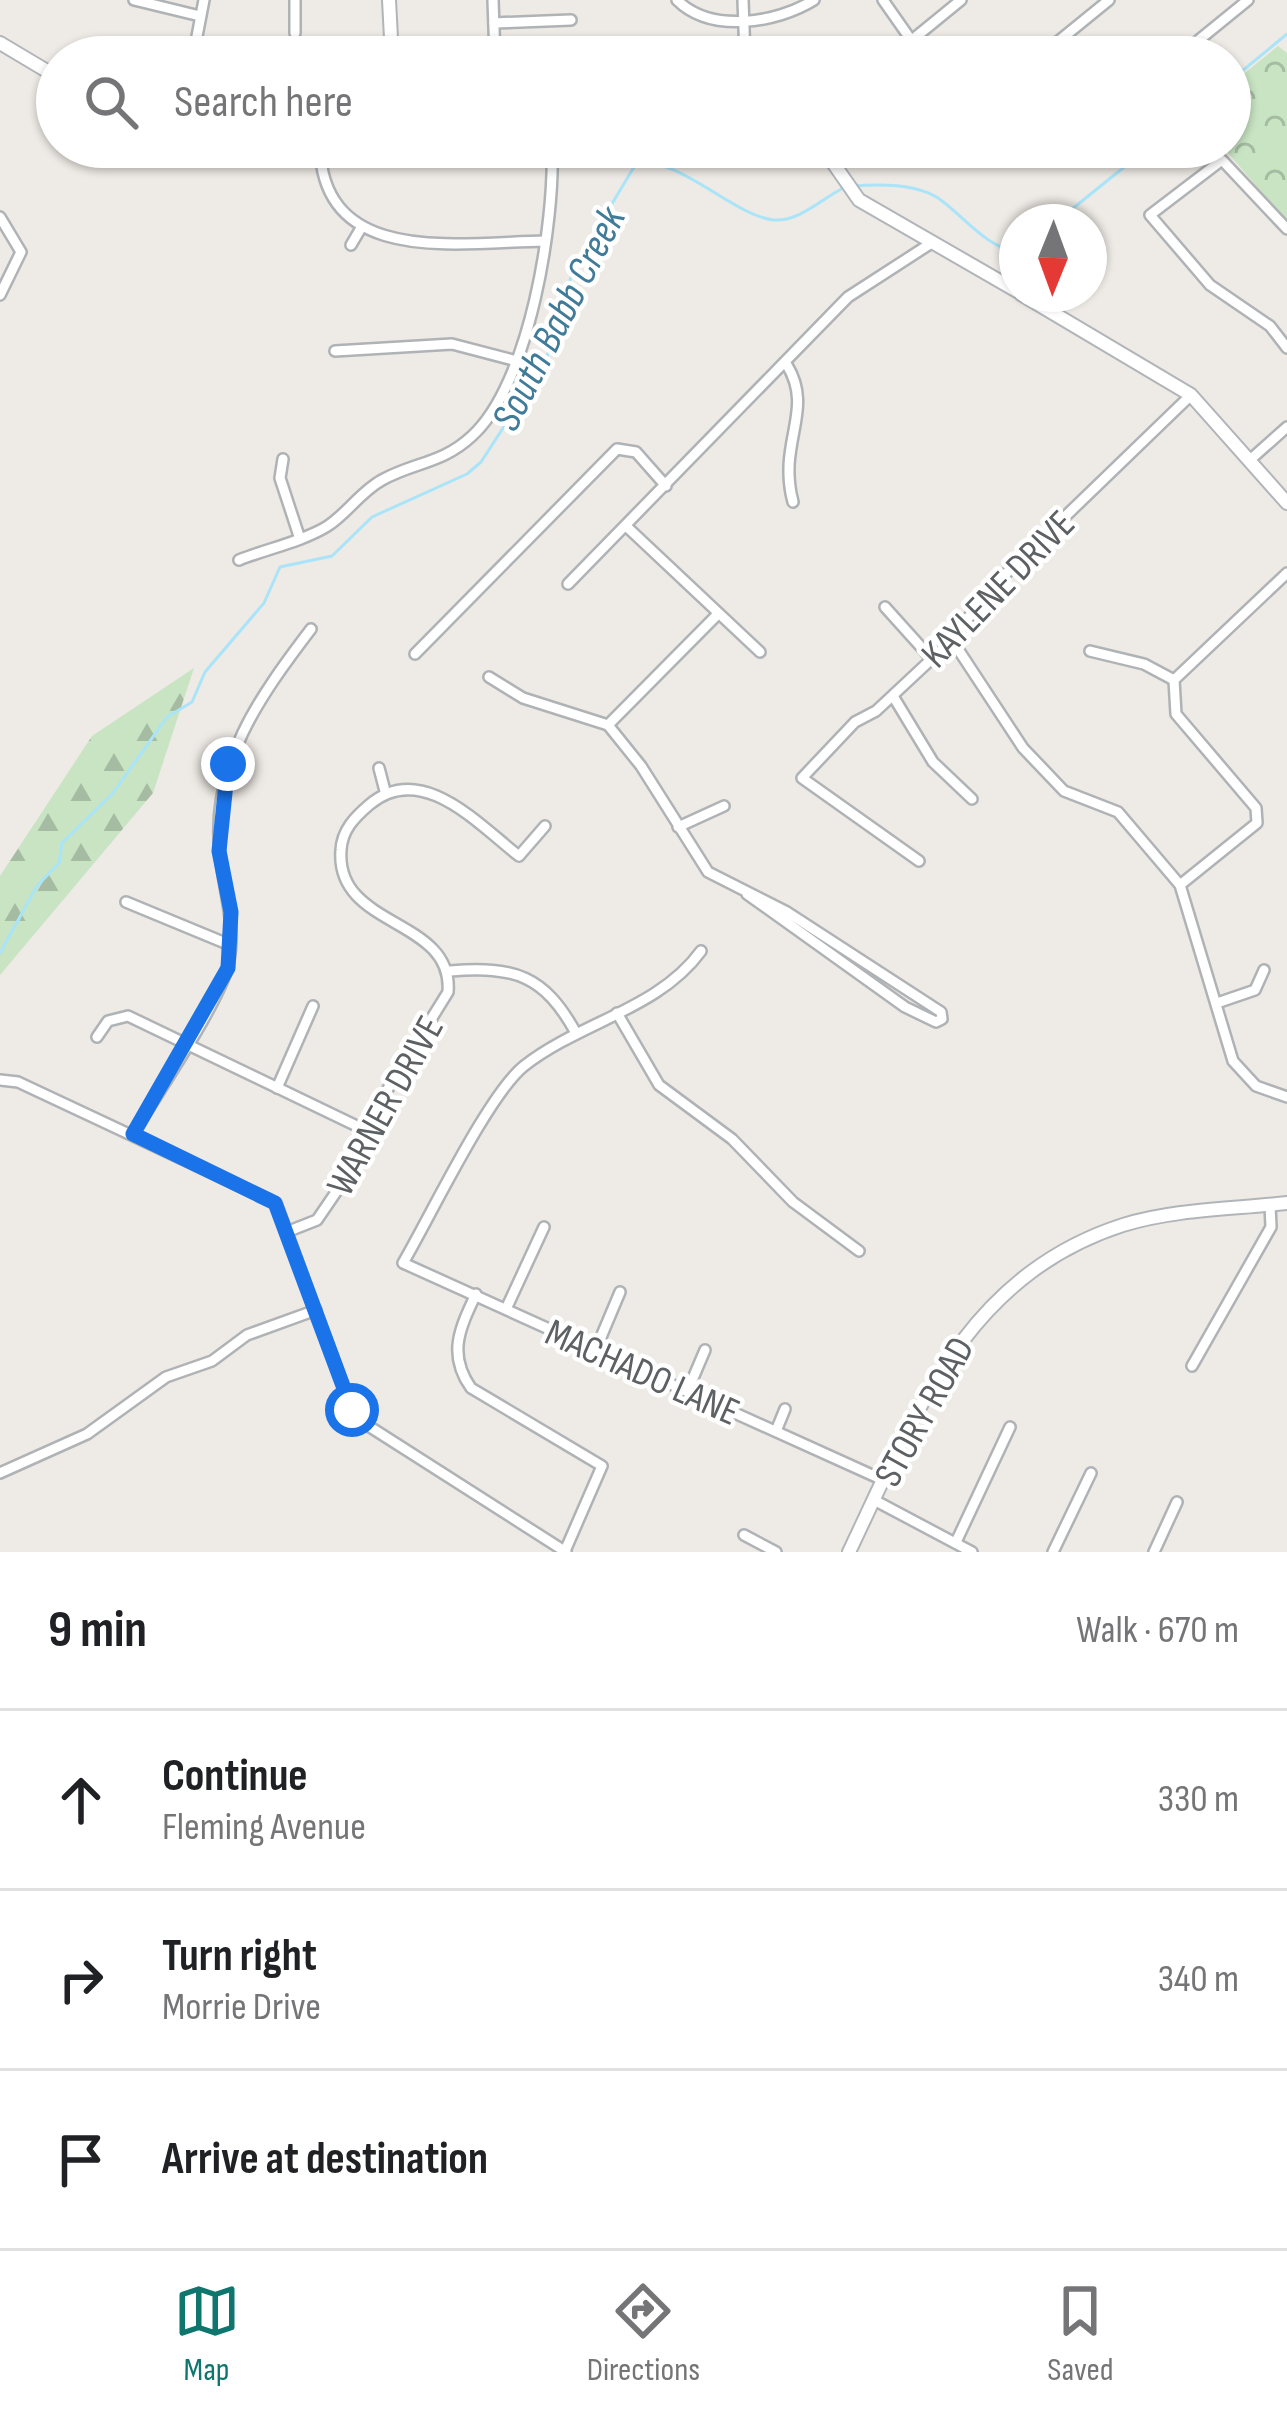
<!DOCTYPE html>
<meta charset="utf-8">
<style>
:root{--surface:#fff;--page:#f6f6f6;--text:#202124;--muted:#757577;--line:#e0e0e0;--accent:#0f766e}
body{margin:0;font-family:"Sofia Sans Condensed",sans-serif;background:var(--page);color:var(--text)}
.compass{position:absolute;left:999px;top:204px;width:108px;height:108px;border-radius:50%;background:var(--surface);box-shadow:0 3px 9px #0004;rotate:181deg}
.stop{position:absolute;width:36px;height:36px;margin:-27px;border:9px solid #1a73e8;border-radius:50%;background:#fff}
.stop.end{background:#1a73e8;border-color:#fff;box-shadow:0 3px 12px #0008}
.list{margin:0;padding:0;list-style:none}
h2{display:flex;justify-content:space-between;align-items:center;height:156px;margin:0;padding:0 48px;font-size:51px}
h2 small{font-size:39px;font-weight:400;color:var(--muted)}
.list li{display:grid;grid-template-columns:78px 1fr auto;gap:36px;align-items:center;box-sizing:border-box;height:180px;padding:0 48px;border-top:3px solid var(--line)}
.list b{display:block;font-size:45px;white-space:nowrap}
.list p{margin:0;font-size:39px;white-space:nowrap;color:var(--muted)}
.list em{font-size:39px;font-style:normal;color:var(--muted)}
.icon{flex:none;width:66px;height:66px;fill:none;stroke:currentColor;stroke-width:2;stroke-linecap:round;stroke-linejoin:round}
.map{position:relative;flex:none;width:1287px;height:1552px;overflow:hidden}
.search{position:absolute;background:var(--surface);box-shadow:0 3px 9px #0004;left:36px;right:36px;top:36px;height:132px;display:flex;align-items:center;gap:30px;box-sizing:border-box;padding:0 42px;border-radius:66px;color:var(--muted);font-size:45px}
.sheet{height:696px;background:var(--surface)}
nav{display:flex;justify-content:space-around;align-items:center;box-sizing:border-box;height:168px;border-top:3px solid var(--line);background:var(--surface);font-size:33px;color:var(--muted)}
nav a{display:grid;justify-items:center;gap:6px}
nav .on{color:var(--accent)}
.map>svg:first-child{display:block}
</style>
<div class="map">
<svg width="1287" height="1552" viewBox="0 0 1287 1552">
<defs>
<pattern id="forest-firs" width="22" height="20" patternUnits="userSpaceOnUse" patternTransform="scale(3)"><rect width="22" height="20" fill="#c8e4c3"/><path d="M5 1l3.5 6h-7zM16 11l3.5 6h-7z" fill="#a6bca2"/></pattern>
<pattern id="park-crowns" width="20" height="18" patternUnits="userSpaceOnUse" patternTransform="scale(3)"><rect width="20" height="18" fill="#c8e4c3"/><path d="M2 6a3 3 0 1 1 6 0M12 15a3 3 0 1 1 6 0" fill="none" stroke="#a6bca2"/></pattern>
</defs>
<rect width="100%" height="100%" fill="#eeeae5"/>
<path fill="url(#forest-firs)" d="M194,668L153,793L0,975V876L92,736Z"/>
<path fill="url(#park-crowns)" d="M1278,46L1287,53V222L1223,147H1230V85Z"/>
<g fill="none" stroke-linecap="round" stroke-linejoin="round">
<g stroke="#a9e4f9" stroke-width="3">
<path d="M1230,81L1287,34"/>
<path d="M853,186C878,184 915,183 938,198C962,214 987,249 1017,251"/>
<path d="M1056,222L1149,147"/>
<path d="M0,953L37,886L59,863L62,843L113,793L167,717L192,702L205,672L264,603L280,567L332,556L372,517L467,474L481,462L545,363L574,267L634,167C672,149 732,216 774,220C798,222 822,199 843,188"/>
</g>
<g stroke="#b0b3b6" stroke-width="14">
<g id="street">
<path d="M134,0L200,16"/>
<path d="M295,0V33"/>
<path d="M493,0L495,57"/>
<path d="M677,0C711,34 777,23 814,0"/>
<path d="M743,0L745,57"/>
<path d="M883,0L923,57"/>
<path d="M494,23L571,20"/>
<path d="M912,40L961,0"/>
<path d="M193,57L204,0"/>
<path d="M1039,57L1109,0"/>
<path d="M1178,57L1248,0"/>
<path d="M320,147C323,268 462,242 545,241"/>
<path d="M1042,147L1053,160L1068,147"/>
<path d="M0,217L21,252L0,295"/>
<path d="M1287,229L1222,160L1150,215L1210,285L1270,326L1287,348"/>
<path d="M351,245L361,228"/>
<path d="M335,351L452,344L517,361"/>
<path d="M787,365C815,411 777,442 793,502"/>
<path d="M283,459L280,478L299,536"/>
<path d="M1251,459L1287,427"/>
<path d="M626,526L760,652"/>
<path d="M239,560C266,549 301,542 326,527C346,515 360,492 382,480C414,462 442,464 472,436C530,383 555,222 552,147"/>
<path d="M568,584L848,297L933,242"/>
<path d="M885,607L930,657"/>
<path d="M952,640L1023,748L1064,791L1118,812L1180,885L1233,1061L1256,1086L1287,1097"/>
<path d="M1090,651L1144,664L1174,680"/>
<path d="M415,654L617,449L636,452L666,486"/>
<path d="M489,677L523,698L608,725L641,766L708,872L787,912L941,1012L942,1019L936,1022L905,1007L747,894"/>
<path d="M893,696L933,762L972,799"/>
<path d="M608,725L716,616"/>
<path d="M379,768L385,791"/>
<path d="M678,827L724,806"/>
<path d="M919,861L802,778L855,722L876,711L952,640L988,591L1191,395"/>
<path d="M1180,885L1257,823L1256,808L1176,714L1174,680L1287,573"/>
<path d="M126,902L230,945"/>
<path d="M701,951C659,1009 580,1022 524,1066C488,1095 430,1217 403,1263L883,1480"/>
<path d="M450,971C515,966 544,975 576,1033"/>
<path d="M1217,1003L1255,990L1264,970"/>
<path d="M617,1013L659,1085L732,1139L793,1202L859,1251"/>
<path d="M97,1037L108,1021L128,1016L363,1129"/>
<path d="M0,1080L18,1082L276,1203L352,1410L367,1425L566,1552"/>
<path d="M277,1088L313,1006"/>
<path d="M133,1134C156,1094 219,1004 228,965C237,926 224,892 220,854C210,765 260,696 311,629"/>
<path d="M289,1231L317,1220L347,1176L363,1129L448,992C454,917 335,929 341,850C342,830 355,817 369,805C421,760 478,824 519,856L545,826"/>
<path d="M476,1294C460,1328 447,1354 471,1388L602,1466L565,1551"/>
<path d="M506,1309L544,1227"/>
<path d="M596,1349L620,1292"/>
<path d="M1192,1366L1271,1227L1270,1205"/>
<path d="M688,1390L705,1350"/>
<path d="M776,1431L785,1409"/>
<path d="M0,1473L87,1434L166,1377L212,1361L247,1335L316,1310"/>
<path d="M874,1500L972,1552"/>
<path d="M744,1535L776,1552"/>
<path d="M956,1542L1010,1427"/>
<path d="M1053,1552L1091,1473"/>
<path d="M1154,1552L1177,1502"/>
</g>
</g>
<g stroke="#b1b5b9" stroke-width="16">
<g id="secondary">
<path d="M389,0L392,57"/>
<path d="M0,43L57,77"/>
<path d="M822,147L859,200L1017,291"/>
<path d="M1021,294L1191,395L1287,503"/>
<path d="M849,1552C914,1416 965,1276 1123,1225C1174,1209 1234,1209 1287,1203"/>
</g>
</g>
<use href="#street" stroke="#fff" stroke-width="9"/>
<use href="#secondary" stroke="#fff" stroke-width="12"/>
</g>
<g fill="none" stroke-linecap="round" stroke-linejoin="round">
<path stroke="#1a73e8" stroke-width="15" d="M228,764L219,851L231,912L228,968L133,1134L275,1203L352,1410"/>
</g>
<g text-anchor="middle" stroke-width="9" stroke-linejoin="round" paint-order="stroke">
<g font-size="39" fill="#5d6164" stroke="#fff">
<text transform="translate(997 588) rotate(-46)" y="14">KAYLENE DRIVE</text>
<text transform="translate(384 1105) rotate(-61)" y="14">WARNER DRIVE</text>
<text transform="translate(643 1371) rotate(24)" y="14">MACHADO LANE</text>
<text transform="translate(923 1411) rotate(-61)" y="14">STORY ROAD</text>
</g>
<g font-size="42" font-style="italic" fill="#417b9a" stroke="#fff">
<text transform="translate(557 318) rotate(-63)" y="15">South Babb Creek</text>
</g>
</g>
</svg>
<svg class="compass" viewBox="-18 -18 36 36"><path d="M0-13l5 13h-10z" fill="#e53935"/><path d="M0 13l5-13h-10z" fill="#757577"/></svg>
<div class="stop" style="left:352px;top:1410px"></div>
<div class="stop end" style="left:228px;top:764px"></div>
<div class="search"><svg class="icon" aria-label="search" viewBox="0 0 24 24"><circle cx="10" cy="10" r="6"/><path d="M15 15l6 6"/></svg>Search here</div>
</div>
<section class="sheet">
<h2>9 min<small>Walk · 670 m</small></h2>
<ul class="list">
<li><svg class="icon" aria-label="ahead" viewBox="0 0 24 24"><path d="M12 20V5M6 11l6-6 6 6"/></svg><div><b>Continue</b><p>Fleming Avenue</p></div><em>330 m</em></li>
<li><svg class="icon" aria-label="right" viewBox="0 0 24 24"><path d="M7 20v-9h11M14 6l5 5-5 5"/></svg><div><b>Turn right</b><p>Morrie Drive</p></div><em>340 m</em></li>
<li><svg class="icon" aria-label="arrive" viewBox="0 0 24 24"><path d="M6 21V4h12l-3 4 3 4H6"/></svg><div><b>Arrive at destination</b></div></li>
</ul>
</section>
<nav>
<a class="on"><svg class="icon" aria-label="map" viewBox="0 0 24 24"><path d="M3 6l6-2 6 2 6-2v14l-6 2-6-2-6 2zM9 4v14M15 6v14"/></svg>Map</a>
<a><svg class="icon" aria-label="directions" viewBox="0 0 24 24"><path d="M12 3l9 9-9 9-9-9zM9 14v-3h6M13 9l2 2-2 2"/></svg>Directions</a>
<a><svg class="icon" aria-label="saved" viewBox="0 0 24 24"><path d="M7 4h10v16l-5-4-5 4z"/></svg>Saved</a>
</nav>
